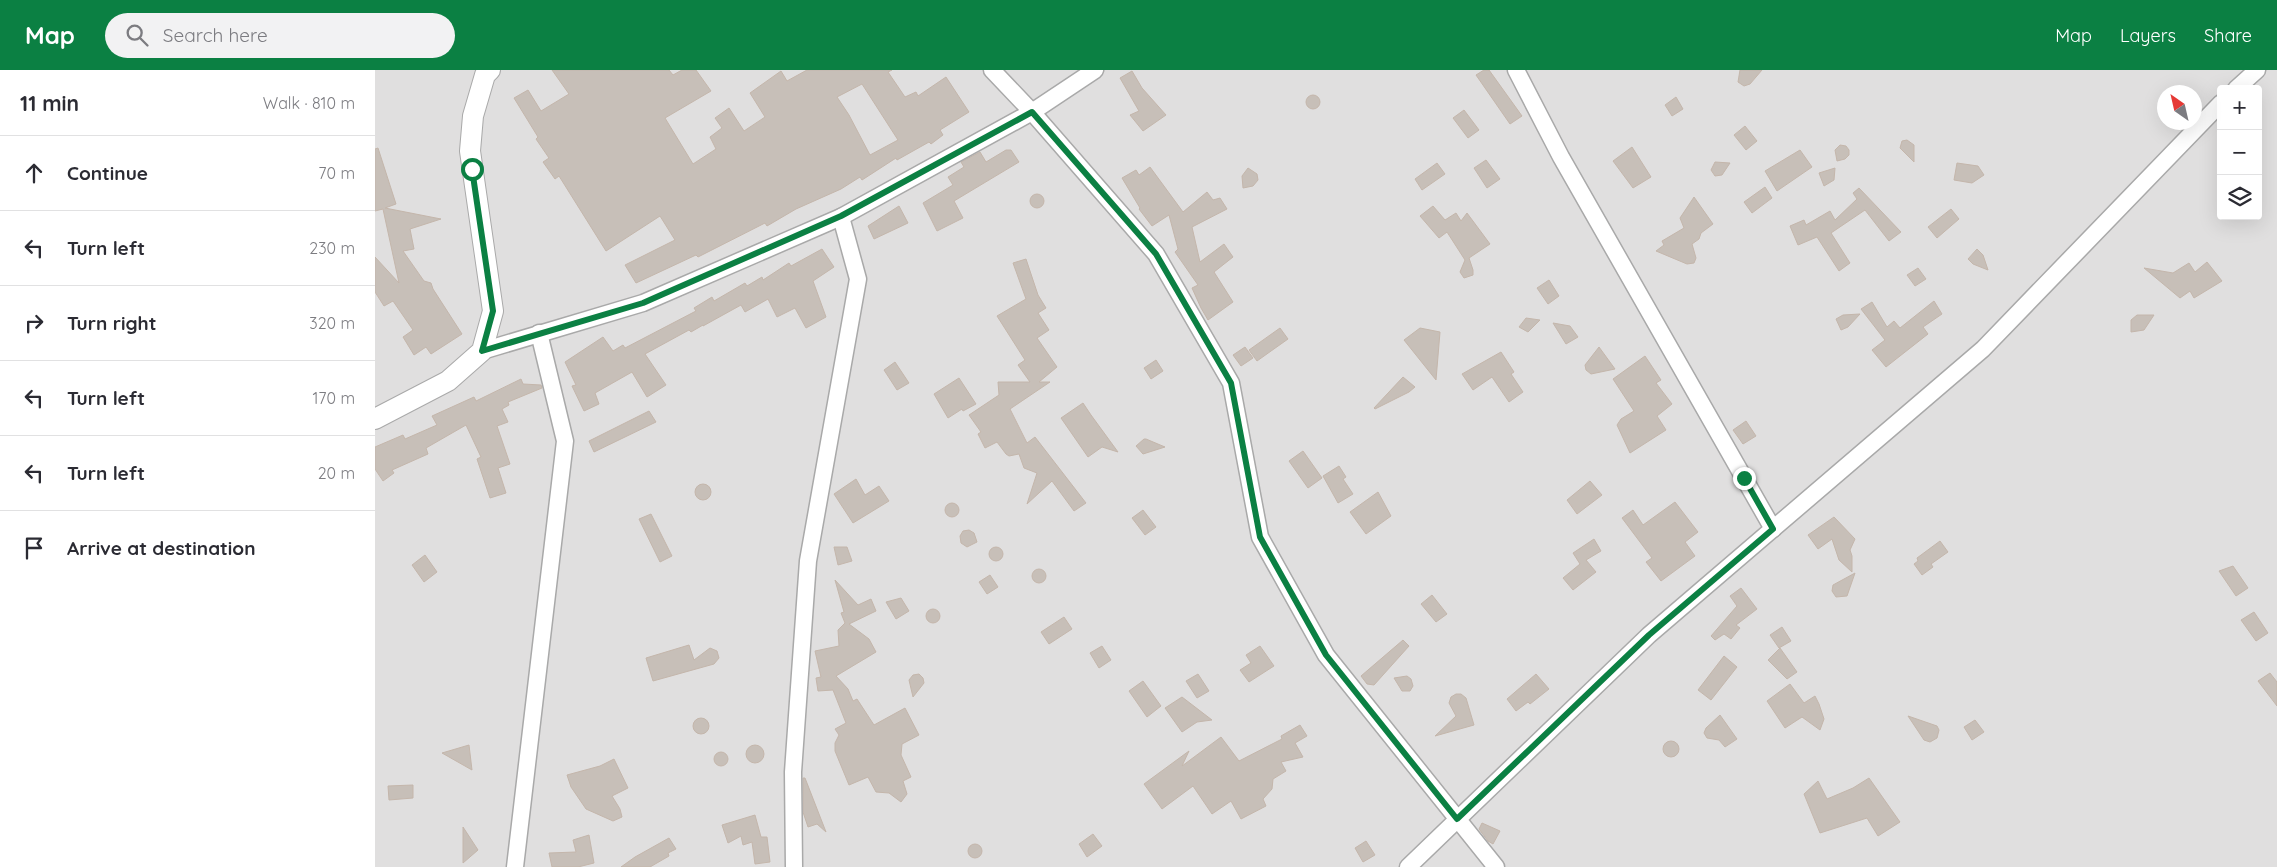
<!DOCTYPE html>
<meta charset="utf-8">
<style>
:root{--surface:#fff;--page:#f2f2f3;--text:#2b2b33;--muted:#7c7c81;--line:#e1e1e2;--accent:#0b8043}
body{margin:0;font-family:Quicksand,sans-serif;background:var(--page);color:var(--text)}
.controls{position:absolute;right:15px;top:15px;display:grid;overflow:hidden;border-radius:5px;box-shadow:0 5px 20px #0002}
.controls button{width:45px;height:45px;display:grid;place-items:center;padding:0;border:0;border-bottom:1px solid var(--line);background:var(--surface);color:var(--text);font:25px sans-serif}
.compass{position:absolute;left:1782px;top:15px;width:45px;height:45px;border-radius:50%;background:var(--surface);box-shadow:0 5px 20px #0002;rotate:326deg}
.stop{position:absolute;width:15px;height:15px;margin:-11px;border:4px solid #0b8043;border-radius:50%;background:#fff}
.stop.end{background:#0b8043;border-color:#fff;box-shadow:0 1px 5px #0008}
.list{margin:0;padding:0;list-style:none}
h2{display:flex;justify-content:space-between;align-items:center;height:65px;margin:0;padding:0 20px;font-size:21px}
h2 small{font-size:16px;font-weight:400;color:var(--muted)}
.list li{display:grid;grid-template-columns:32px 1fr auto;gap:15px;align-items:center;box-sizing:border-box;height:75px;padding:0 20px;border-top:1px solid var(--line)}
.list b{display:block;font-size:19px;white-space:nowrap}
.list em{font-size:16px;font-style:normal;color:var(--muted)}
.icon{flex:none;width:28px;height:28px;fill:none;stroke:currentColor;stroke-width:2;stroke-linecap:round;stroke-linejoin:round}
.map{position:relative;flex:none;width:1902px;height:797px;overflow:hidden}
header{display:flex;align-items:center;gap:30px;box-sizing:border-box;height:70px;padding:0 25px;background:var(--accent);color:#fff}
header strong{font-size:24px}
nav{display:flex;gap:28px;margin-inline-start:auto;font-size:18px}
.search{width:350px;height:45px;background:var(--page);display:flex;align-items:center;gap:12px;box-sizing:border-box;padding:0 18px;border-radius:28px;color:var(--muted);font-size:19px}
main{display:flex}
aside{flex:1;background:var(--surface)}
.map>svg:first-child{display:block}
</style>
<header>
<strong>Map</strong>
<div class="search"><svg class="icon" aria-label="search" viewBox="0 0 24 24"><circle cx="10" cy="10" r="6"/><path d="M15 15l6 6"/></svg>Search here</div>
<nav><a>Map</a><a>Layers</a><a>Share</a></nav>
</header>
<main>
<aside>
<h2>11 min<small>Walk · 810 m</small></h2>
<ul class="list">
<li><svg class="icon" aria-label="ahead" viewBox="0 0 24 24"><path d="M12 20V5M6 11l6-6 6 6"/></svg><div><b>Continue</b></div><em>70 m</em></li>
<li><svg class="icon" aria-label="left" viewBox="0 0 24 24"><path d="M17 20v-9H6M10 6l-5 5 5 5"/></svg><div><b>Turn left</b></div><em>230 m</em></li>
<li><svg class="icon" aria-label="right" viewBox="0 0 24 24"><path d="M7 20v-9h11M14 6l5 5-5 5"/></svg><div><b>Turn right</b></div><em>320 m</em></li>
<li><svg class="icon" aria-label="left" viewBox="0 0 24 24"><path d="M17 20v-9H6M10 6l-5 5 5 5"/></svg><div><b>Turn left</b></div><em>170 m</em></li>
<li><svg class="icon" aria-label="left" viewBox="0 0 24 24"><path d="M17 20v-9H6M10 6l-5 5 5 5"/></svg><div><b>Turn left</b></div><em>20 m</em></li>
<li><svg class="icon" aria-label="arrive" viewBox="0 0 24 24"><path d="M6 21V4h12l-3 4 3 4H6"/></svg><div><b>Arrive at destination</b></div></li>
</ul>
</aside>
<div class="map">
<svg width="1902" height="797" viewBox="0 0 1902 797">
<rect width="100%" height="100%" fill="#f2efe9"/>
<path fill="#e0dfdf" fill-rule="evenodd" d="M0,0H1902V797H0ZM1846,19H1883V146H1846ZM1790,22H1820V52H1790Z"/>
<g fill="#c7bfb8" stroke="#c4b6ab" fill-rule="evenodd">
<path d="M177,0H294L298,5L307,0H321L336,21L290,48L318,94L341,79L335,67L347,58L340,48L354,38L369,61L390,47L375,23L406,1L412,11L432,0H517L513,2L530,27L541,22L543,26L571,7L594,42L565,60L568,65L556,74L554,72L522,90L521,88L487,110L485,107L466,119L421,139L392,156L390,153L323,187L321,185L261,213L250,195L300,170L285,146L231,181L184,106L180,109L168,92L174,88L161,69L163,67L139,28L153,20L166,41L194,24ZM487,14L523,70L495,85L474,45L462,27Z"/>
<path d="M1109,0H1114L1147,46L1135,54L1101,5Z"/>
<path d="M1365,0H1387L1375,14L1369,16L1363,12Z"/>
<path d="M757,1L767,18L791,45L768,61L755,45L764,41L745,8Z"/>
<circle cx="938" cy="32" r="7"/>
<path d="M1301,27L1308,39L1297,46L1290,35Z"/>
<path d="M1089,40L1104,60L1093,68L1078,48Z"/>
<path d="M1370,56L1382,71L1371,80L1359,65Z"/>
<path d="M1532,70L1539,75V92L1525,78L1527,71Z"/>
<path d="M1465,75L1471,76L1474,80V85L1470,89L1462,91L1460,80Z"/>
<path d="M1257,77L1276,107L1258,118L1238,91Z"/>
<path d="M3,78L21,134L10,138L66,149L35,159L39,179L28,181L49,211L56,213L58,219L87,264L56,284L51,277L39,285L28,267L38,260L18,231L9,236L0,222V187L24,213L8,139L0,141V79Z"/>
<path d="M631,80H636L644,92L579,131L588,148L562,161L548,133L578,115L573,107L589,97L586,92L605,82L611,92Z"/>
<path d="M1425,80L1437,97L1402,121L1390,101Z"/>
<path d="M1111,90L1125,109L1112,118L1099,98Z"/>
<path d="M1340,92L1355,93L1347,105L1340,106L1336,100Z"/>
<path d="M1062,93L1070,104L1047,120L1040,109Z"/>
<path d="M1582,93L1603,96L1609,105L1597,113L1579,110Z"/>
<path d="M775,97L808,142L832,122L838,130L845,128L852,139L817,157L825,192L849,174L858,187L839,202L858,232L833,250L826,238L817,218L823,215L800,182L803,179L794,145L777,156L764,139L765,138L747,108L761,100L764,105Z"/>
<path d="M873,98L882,104L883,110L878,116L868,118L867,106Z"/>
<path d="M1460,98L1459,110L1449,116L1444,103Z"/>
<path d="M1390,117L1397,128L1377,143L1369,132Z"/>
<path d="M1484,118L1526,162L1514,171L1490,140L1456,163L1475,193L1464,201L1442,167L1423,175L1415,156L1429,150L1431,155L1455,141L1460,150L1482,129L1478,123Z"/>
<circle cx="662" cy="131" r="7"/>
<path d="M1319,127L1338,154L1326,163L1324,169L1317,174L1321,188L1319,193L1312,194L1281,181L1289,175L1287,171L1309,158L1305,148Z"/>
<path d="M524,136L533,153L499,169L493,156Z"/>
<path d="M1058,136L1070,150L1081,143L1086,151L1092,143L1115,174L1094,188L1098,200V205L1089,208L1085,202L1090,190L1072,162L1064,168L1045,146Z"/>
<path d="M1576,139L1584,149L1562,168L1553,157Z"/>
<path d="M447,179L459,197L438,211L451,247L431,258L420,238L402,247L393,229L370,242L366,235L328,256V255L316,262L314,260L270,284L291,315L272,327L257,302L220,323L224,334L209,341L197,316L201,315L190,292L228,267L238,281L248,275L250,278L321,241L319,238L337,227L339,231L370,213L372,216L387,207L388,210L414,193L416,196Z"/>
<path d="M1602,179L1608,185L1613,200L1598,194L1593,189Z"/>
<path d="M651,189L663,225L671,238L663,243L674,260L662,268L682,297L664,312H675L635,339L652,373L660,367L711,433L699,441L677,411L652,434L662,403L649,398L644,384L634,386L631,384L622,372L610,378L603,364L606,362L594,345L624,325L623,312H655L643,295L650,290L622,246L651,229L638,193Z"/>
<path d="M1832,192L1847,211L1819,228L1815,221L1805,228L1769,198L1798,203L1814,193L1820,202Z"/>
<path d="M1543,198L1551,209L1540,216L1532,205Z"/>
<path d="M1174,210L1184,226L1173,234L1162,218Z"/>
<path d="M1559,231L1567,244L1548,257L1553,264L1511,297L1497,280L1510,270L1486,239L1497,232L1512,257L1519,251L1525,258Z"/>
<path d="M1485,244L1473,257L1466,260L1461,249L1468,245Z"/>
<path d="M1762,245H1779L1769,260L1756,262V250Z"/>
<path d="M1151,248L1165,250L1153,262L1144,257Z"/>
<path d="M1178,253L1195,256L1203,267L1191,274Z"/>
<path d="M905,258L913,269L882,291L874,280Z"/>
<path d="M1045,258L1065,262L1061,310L1029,270Z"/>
<path d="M870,277L878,288L866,296L858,285Z"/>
<path d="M1224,277L1240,299L1216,304L1211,300L1210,295Z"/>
<path d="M1126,282L1139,302L1136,304L1148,322L1134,332L1117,307L1098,320L1087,304Z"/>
<path d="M1270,286L1286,310L1281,313L1297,334L1282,346L1291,360L1255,383L1242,355L1246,349L1259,341L1238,309Z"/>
<path d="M781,290L788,301L776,309L769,298Z"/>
<path d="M520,292L534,313L522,320L509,300Z"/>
<path d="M1028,307L1040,317L1034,322L1000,339L999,338Z"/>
<path d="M584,308L601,334L588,341L587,339L573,348L559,324Z"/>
<path d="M146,309L148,314L166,315L167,318L133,332L134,335L127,339L133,352L122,356L135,394L123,398L131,423L115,428L102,389L106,387L91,355L51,378L53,384L17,400L19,403L8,411L0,399V377L28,365L30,369L62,355L57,346L99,327L101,331Z"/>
<path d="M708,333L716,345L743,382L727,377L713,387L686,348Z"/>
<path d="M274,341L281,352L219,382L214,371Z"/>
<path d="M1371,351L1381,366L1368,374L1358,360Z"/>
<path d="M769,369H771L790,377L768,384L761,376Z"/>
<path d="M928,381L947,408L933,418L914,391Z"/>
<path d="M964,396L971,407L968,409L978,424L963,433L948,406Z"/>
<path d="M481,409L490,425L504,416L514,431L478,453L459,424Z"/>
<path d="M1215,411L1227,425L1202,444L1192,430Z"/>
<circle cx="328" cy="422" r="8"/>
<path d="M1003,422L1016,446L991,464L975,442Z"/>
<path d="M1300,432L1323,462L1310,472L1320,486L1286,511L1271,492L1277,488L1247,448L1258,440L1268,455Z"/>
<circle cx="577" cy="440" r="7"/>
<path d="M768,440L781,457L770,465L757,448Z"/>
<path d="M276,444L297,486L285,492L264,449Z"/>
<path d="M1459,447L1480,469L1475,480L1477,486V502L1464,490L1457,469L1443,479L1433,465Z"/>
<path d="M594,460L599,463L602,472L592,477L586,473L585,466L588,461Z"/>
<path d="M1219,469L1226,481L1211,490L1221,502L1198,520L1188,508L1205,494L1198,483Z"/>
<path d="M1565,471L1573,482L1556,494L1558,497L1547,505L1539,494L1543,491L1542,488Z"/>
<circle cx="621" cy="484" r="7"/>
<path d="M459,477H472L477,491L463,495Z"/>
<path d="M50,485L62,502L49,512L37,495Z"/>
<path d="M1858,496L1873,518L1861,526L1844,501Z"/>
<circle cx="664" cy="506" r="7"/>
<path d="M1480,503L1472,526L1461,527L1457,521L1458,515Z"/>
<path d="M615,505L623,517L612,524L604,512Z"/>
<path d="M460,510L483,535L496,529L501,541L474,554L494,569L501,582L461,606L473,619L478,631L482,629L499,655L530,638L544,665L527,674L526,685L536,707L528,711L532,724L526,732L514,723L501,722L493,707L474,715L460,681V673L464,665L460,659L471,653L458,620L443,621L441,608L446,607L440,581L464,576L463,560L470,553L466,543L469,542Z"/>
<path d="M1366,518L1382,539L1361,555L1365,558L1356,569L1349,564L1340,570L1336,566L1362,536L1355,526Z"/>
<path d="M1057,525L1072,544L1061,552L1046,534Z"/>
<path d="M526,528L534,541L521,549L511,532Z"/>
<circle cx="558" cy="546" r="7"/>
<path d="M1879,542L1893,563L1881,571L1866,550Z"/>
<path d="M689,547L697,559L674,574L666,562Z"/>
<path d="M1407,557L1416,571L1404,578L1395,565Z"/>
<path d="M1028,570L1034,576L999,615L992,614L986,606Z"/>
<path d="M314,575L319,590L335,578L342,581L344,588L339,594L278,611L271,588Z"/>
<path d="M727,576L736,590L724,598L715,583Z"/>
<path d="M885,576L899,596L874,612L865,600L876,593L871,585Z"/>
<path d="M1405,578L1422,602L1412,609L1393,590Z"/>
<path d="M1349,586L1362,597L1336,630L1323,620Z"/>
<path d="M1895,603L1902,612V636L1883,611Z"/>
<path d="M544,604L548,608L549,613L538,627L534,610L538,605Z"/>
<path d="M823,604L834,621L822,628L811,611Z"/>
<path d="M1161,604L1174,619L1155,634L1153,632L1141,641L1132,629Z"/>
<path d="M1032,606L1036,609L1038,616L1035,621H1027L1019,608Z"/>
<path d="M768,611L786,636L772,647L754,621Z"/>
<path d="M1415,614L1429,633L1440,626L1444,634L1449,649L1445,660L1427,647L1410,658L1392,631Z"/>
<path d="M1081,624H1086L1091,628L1099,655L1060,666L1081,646L1074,633L1076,627Z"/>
<path d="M807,627L837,650L822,652L807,662L790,638Z"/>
<path d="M1345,645L1362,669L1350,677L1344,670L1332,668L1329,663L1331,658Z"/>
<path d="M1533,646L1562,656L1564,660L1562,668L1555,672L1549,670Z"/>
<circle cx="326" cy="656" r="8"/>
<path d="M1600,650L1609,662L1597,670L1589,657Z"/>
<path d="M925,655L932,666L920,673L928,687L906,692L911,701L898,709L897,719L888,729L891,736L866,749L856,731L837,744L818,716L787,739L769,714L814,681L807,696L846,667L864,691L907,669L906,666Z"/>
<circle cx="1296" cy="679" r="8"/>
<path d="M94,675L97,700L67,683Z"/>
<circle cx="380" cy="684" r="9"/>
<circle cx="346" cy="689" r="7"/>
<path d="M239,689L253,718L237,726L245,739L247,747L238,751L211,739L196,717L192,705L225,696Z"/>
<path d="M428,708H430L451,762L442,754L433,757L428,742Z"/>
<path d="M1494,708L1525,752L1503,766L1492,748L1445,763L1429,724L1443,711L1452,729L1478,718Z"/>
<path d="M38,715V728L14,730L13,716Z"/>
<path d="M380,745L386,767H392L395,792L380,794L377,772L368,775L366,766L353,773L347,755Z"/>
<path d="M1107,753L1125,761L1118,774L1113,771L1104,759Z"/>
<path d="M88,757L103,780L88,793Z"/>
<path d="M718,764L727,776L712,787L704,774Z"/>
<path d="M214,765L219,793L203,797H177L174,783L201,782L198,770Z"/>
<path d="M294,768L301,779L293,783L294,786L275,797H246L260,787Z"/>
<path d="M991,771L1000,785L988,792L980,778Z"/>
<circle cx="600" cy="781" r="7"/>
</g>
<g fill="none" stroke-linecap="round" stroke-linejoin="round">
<g stroke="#a9a9a9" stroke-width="19">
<g id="minor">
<path d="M617,0L657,42L781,184L856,313L885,467L951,585L1121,797"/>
<path d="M1141,0L1186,87L1398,459"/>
<path d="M1861,19L1882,0"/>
<path d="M107,281L268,233L466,147L657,42L720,0"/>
<path d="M140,797L190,371L164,263"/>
<path d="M419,797L418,702L433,491L483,209L466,147"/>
<path d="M1033,797L1274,565L1608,279L1846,33"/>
</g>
</g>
<g stroke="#a9a9a9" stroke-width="22">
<path id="tertiary" d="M0,349L73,311L107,281L118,241L95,81L98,46L110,5L115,0"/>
</g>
<use href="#minor" stroke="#fff" stroke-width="16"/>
<use href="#tertiary" stroke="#fff" stroke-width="20"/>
</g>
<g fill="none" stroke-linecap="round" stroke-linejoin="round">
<path stroke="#0b8043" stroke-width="6" d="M97,99L118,241L107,281L268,233L286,225L466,146L657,42L781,184L856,313L885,467L951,585L1082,749L1274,565L1398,459L1369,408"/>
</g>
</svg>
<div class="controls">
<button>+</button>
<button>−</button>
<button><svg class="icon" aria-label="layers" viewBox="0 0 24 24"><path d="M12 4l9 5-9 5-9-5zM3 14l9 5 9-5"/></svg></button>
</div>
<svg class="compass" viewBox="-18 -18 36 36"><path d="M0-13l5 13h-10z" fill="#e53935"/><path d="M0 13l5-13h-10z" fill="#7c7c81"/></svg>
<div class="stop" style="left:97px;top:99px"></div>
<div class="stop end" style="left:1369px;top:408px"></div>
</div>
</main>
